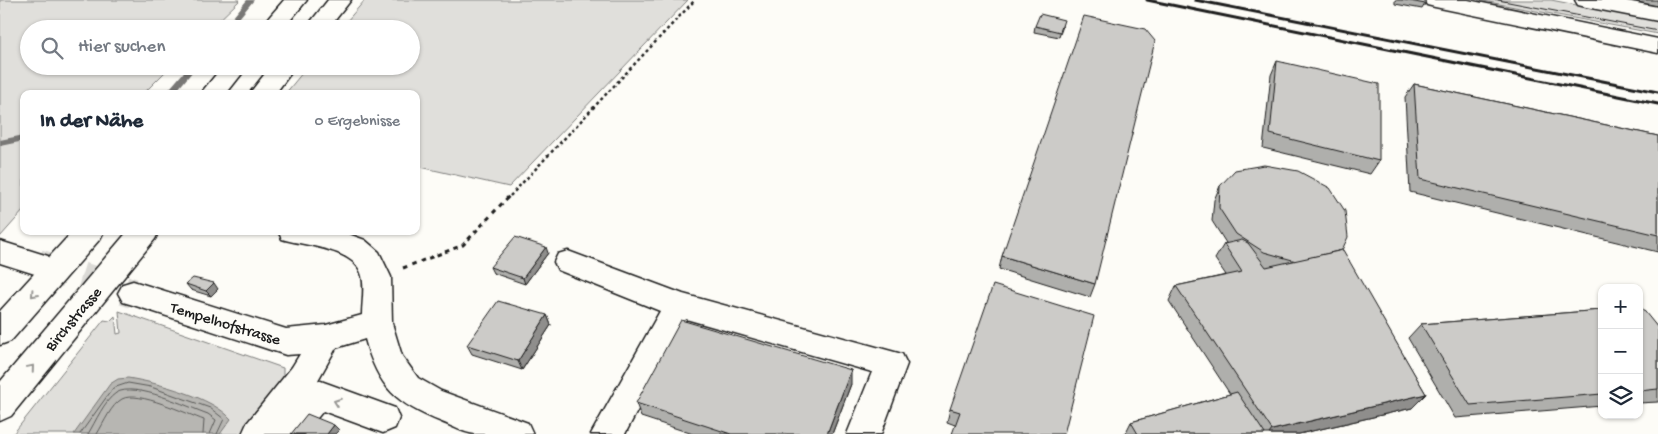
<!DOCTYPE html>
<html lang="de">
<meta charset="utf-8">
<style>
:root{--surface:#fff;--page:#f6f6f7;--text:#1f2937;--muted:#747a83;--line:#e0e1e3}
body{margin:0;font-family:"Gochi Hand",sans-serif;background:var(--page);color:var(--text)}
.controls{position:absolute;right:15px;bottom:15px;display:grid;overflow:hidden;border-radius:10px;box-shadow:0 1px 4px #0004}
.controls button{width:45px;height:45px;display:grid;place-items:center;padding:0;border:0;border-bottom:1px solid var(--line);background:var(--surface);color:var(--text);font:25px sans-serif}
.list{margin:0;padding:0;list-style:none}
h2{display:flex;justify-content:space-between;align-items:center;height:65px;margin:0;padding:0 20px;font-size:21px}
h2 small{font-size:16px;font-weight:400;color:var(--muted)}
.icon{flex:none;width:28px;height:28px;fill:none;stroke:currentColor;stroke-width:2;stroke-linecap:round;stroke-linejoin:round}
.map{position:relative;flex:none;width:1658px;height:434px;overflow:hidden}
.search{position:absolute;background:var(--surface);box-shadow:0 1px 4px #0004;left:20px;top:20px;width:400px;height:55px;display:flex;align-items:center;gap:12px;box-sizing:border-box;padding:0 18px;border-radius:28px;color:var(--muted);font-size:19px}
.panel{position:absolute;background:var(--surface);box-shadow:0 1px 4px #0004;left:20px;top:90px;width:400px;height:145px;border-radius:10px}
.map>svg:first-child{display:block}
</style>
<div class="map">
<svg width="1658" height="434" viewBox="0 0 1658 434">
<rect width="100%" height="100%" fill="#fdfcf7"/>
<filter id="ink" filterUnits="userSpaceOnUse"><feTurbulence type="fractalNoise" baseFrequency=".02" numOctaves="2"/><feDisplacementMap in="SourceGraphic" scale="10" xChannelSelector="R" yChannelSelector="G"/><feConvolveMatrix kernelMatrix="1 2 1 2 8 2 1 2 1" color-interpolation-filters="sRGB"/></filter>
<g filter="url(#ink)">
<g fill="#e0dfdb" stroke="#7e7e7c">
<path d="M0,0H240L210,29H29V66H171L143,94H24V210L0,237Z"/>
<path d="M365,0H688L509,187L416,166V94H285L308,66H411V29H340Z"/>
<path d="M1478,0H1551L1658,21V34Z"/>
<path d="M119,311L283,368V381L251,434H13L104,320L110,321L115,316L117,334L121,333Z"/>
</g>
<path fill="#b7b6b2" stroke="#797876" d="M128,378C158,383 212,397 231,419L220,434H74L110,384L118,379Z"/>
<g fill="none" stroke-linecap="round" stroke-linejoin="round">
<g stroke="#5a5a58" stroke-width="1">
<path d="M80,434L113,388L128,383L151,387L210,408L224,419L217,434"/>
<path d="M88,434C96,421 104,401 116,393C135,381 188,407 208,414L216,420L210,434"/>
<path d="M97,434C104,423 111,405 122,399C138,390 187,414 204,420L203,434"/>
</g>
<g fill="#797876" fill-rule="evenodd">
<path d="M247,0H254L230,29H223Z"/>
<path d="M189,66H197L174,94H165Z"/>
<path d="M24,135V141L0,146V140Z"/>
</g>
<path stroke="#dbdad6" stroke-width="30" stroke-dasharray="30 15" stroke-linecap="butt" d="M38,264L133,293"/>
<g stroke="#1c1c1c" stroke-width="3">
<g id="minor">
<path d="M1424,0H1468L1658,39V53L1435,7L1427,5Z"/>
<path d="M1575,0H1621L1658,7V21L1586,7L1578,5Z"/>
<path d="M278,231H340L365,240L379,252L391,277L392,323L402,356L418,378L441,391L528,423L533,434C514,434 493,434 475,434C464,433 452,426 442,422C397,404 378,388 365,339L336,348L318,380L395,408L399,418L395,428L383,433L323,411L304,434H242L247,423L292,367L300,354L286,355L133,305L123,302L118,293L123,284L133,281L286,329L326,325L362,315C362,302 365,289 362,276C356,248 304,246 282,239Z"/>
<path d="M0,241L48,256L52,264L48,272L38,275L0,263Z"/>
<path d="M568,251L683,294L902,354L907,364L881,434H847L872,372L686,319L625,434H591L660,311L558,270L554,262L558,254Z"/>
</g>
</g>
<g stroke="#1c1c1c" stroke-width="3">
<g id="major">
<path d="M284,0H307L283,29H259Z"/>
<path d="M328,0H351L328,29H305Z"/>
<path d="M223,66H248L226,94H200Z"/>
<path d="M271,66H296L275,94H249Z"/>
<path d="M73,231H104L100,239L11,341L0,345V311Z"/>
<path d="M128,231H159L155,239L11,416L0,421V382Z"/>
</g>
</g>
<path stroke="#1c1c1c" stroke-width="2.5" stroke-dasharray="3 3" stroke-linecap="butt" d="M510,196L695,0"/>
<path stroke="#1c1c1c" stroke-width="3" stroke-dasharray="4.5 4.5" stroke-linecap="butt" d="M403,268L463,245L511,194"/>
<use href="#minor" fill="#fdfcf7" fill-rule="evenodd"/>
<use href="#major" fill="#fdfcf7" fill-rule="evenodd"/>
<path stroke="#1c1c1c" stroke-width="1" d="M1498,0L1658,31"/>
<g stroke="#1c1c1c" stroke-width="3">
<path d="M1147,0L1658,104"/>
<path d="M1195,0L1658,92"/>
</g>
</g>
<g fill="#afafac" stroke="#1c1c1c">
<path d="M1395,0H1425V4L1422,9L1395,4Z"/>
<path d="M1636,0H1658V6L1638,2Z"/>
<path d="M1035,26H1063L1059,37L1034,32Z"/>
<path d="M1277,61L1379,161L1370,174L1263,148L1271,75Z"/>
<path d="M1414,84L1658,136V252L1410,192L1405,97Z"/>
<path d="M1220,186L1342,250L1426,394L1412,408L1299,434H1125L1131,422L1230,394L1169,301L1176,286L1226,275L1215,259L1224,244L1226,243L1212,221L1214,200Z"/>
<path d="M548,253L525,284L493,273L490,267Z"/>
<path d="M1002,256L1095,284L1090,297L999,269Z"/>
<path d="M186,284L218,289L211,296L191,290Z"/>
<path d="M1639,307L1658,328V402L1639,403Z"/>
<path d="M1602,310V406L1455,418L1408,338L1421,324Z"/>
<path d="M547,315L551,325L522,370L472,354L467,345Z"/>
<path d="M851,384L832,434H693L641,417L636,403Z"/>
<path d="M950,409L1064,434L955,425L947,422Z"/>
</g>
<g fill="#8f8e8c" stroke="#1c1c1c">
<path d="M546,247L548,253L525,284L523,278Z"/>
<path d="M214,283L218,289L211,296L206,291Z"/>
<path d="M547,315L551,325L522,370L518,361Z"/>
<path d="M851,370V384L832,434H827Z"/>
<path d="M1426,394L1412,408L1299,434H1269L1272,430Z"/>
<path d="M334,425L339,430L335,434H327Z"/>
</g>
<g fill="#cccbc8" stroke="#1c1c1c">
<path d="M1405,0H1425V4Z"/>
<path d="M1040,14L1064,20L1060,32L1035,26Z"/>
<path d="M1084,16L1145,29L1155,41L1095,284L1002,256Z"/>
<path d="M1277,61L1379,84V161L1270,134Z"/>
<path d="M1414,84L1658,136V235L1420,179Z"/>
<path d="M1264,165L1298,171L1330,188L1345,211L1348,237L1342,250L1296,261L1264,252L1236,234L1219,208L1220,186L1235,170Z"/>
<path d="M515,237L546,247L523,278L490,267Z"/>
<path d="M1242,240L1248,243L1266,267L1343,250L1426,394L1272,430L1176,286L1242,272L1224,244Z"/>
<path d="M193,278L214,283L206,291L186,284Z"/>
<path d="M993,285L1094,316L1064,434H952L960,412L950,409Z"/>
<path d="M498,301L547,315L518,361L467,345Z"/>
<path d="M1639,307H1641L1658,328V389L1639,391Z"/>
<path d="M1602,310V394L1470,405L1421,324Z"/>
<path d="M681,320L851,370L827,434H731L636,403Z"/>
<path d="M1237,392L1265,434H1138L1131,422Z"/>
<path d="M307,414L334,425L327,434H291Z"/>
</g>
<defs><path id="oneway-chevron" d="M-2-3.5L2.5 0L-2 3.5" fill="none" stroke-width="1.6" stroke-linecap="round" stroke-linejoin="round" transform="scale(1.25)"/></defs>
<g stroke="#989794">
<use href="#oneway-chevron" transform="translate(34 294) rotate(132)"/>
<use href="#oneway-chevron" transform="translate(31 368) rotate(-50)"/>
<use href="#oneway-chevron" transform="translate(337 402) rotate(-160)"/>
</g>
</g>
<g text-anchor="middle" stroke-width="4" stroke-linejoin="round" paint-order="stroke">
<g font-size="16" fill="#1c1c1c" stroke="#fdfcf7">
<text transform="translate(72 318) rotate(-50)" y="6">Birchstrasse</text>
<text transform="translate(226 322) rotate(17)" y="6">Tempelhofstrasse</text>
</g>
</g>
</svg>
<div class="controls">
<button>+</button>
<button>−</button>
<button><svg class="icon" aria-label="layers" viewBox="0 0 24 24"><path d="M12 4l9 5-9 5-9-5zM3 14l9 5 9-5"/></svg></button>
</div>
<div class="search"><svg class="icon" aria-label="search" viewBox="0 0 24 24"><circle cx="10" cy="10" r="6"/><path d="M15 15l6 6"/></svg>Hier suchen</div>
<section class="panel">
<h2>In der Nähe<small>0 Ergebnisse</small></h2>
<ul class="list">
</ul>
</section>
</div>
